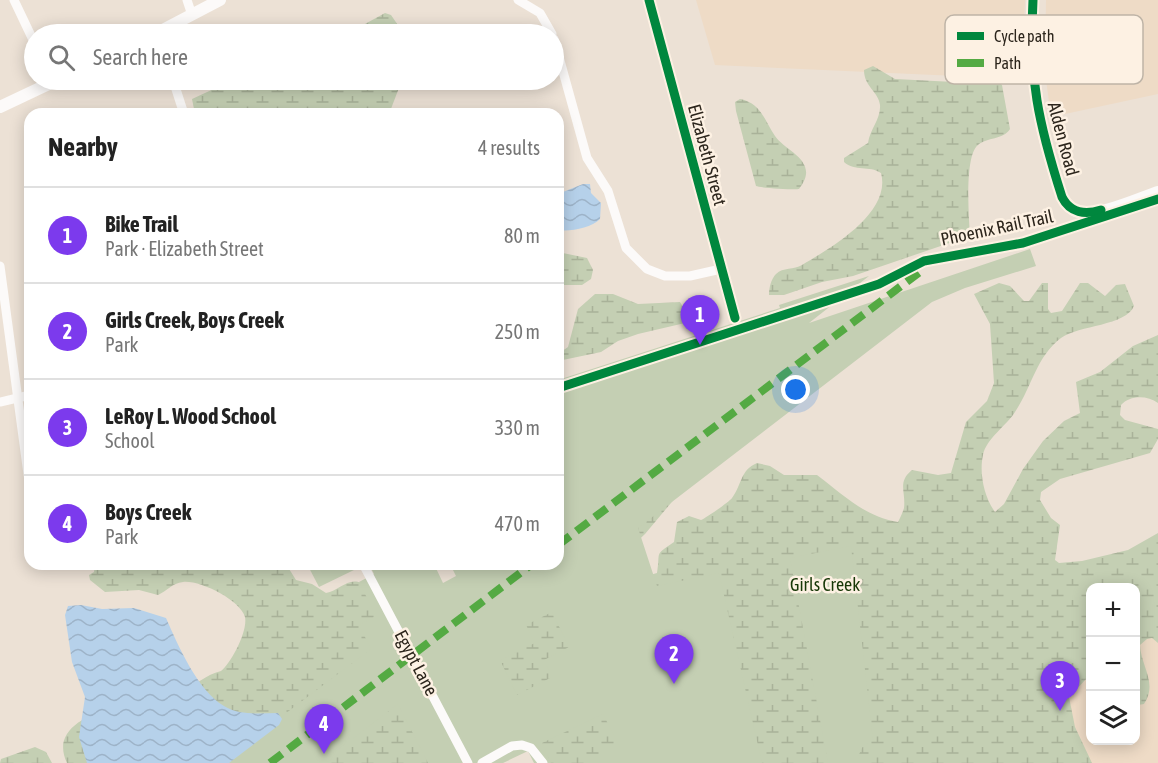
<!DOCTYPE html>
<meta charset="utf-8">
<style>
:root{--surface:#fff;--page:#f6f6f6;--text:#222;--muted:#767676;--line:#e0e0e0;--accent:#7c3aed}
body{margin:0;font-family:"Asap Condensed",sans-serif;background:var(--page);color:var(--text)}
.controls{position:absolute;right:18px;bottom:18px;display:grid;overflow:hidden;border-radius:12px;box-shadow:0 3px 15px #0003}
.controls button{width:54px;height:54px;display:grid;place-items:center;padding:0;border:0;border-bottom:2px solid var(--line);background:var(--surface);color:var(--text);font:30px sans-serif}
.you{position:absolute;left:796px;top:390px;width:21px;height:21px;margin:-15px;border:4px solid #fff;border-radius:50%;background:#1a73e8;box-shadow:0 0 0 9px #1a73e833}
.badge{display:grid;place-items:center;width:39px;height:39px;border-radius:50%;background:var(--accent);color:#fff;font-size:20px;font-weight:700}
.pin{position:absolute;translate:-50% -50px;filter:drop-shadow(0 2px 3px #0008)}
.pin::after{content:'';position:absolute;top:32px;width:21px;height:18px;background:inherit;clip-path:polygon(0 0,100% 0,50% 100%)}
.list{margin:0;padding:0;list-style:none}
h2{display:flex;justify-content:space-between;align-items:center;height:78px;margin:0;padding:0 24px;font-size:26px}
h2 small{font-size:20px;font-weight:400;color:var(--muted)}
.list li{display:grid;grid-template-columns:39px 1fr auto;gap:18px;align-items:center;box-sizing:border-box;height:96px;padding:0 24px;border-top:2px solid var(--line)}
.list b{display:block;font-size:22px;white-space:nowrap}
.list p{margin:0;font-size:20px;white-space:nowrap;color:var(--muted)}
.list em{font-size:20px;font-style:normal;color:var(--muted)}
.icon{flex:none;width:33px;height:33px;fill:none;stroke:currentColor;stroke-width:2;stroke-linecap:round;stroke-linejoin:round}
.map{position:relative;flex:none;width:1158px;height:763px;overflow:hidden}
.search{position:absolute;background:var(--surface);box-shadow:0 3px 15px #0003;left:24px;top:24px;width:540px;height:66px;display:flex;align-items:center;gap:15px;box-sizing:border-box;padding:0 21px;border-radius:33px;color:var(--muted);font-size:22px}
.panel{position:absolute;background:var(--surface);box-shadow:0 3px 15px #0003;left:24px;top:108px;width:540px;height:462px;border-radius:18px}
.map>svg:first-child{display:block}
</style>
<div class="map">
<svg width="1158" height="763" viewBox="0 0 1158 763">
<defs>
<pattern id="wetland-marsh" width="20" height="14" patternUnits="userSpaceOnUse" patternTransform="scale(1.5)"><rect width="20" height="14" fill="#c4cfb3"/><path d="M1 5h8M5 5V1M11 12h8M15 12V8" fill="none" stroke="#a9b299"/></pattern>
<pattern id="water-waves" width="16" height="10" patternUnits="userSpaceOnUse" patternTransform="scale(1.5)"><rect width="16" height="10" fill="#b6d1ea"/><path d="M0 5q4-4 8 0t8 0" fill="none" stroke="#9db3c8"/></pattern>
</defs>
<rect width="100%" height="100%" fill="#ece1d5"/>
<g fill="#eedbc6">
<path d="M696,0H1025L1022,79L715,65Z"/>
<path d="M1046,0H1158V94L1051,117L1045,72Z"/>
<path d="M1158,600V763H1053L1015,681L1090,638V740H1136V613Z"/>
</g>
<g fill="url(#wetland-marsh)">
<path d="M385,13L391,15L404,34H310L315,31L354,30Z"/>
<path d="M873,66L895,79L974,83L997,80L1002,85L1010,129C1003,140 987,137 978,145C964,156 969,218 970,236L853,276L822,282L784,295H769C769,288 771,279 776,274C783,267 794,270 802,265C829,249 892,213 881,173C869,165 855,172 844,162V158L868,143C870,129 881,119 880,105C879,92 864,87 864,70Z"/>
<path d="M233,80H402L389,114H195L192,99Z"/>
<path d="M740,99C761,103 764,120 775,136C786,152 821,161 799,189C796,190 760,188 756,186L736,111L735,102Z"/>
<path d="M558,252L587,258L593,270L591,279L582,285H558Z"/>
<path d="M999,283L1010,286L1024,301H1029L1042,283H1048V309L1051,313L1062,311L1080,283H1088L1105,296L1116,285L1125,284L1134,306C1126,326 1079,325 1061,338C1036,357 1032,387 1015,412C1007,425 986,439 983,455C979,473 984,497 995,512L1004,504L1023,469L1043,441L1064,421L1080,413L1076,382L1100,372L1133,346L1158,335V403C1147,395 1130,395 1121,405L1120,415L1125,420L1158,429V439L1150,453L1060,479L1041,492L1040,500L1051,518L1060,525L1055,560L1059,563L1082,561L1128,550L1158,533V643L1152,638L1147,639L1140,645C1141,667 1158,683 1144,704L1138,705L1136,702V588H1090V675L1069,697L1075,727L1092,763H544L536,748L470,739L500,657L558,564L681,491L645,534L618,560L639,578L657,573C661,551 653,556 674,542L677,522L689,516L701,520C706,518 729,502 732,498C742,485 740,470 757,463L770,466L784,475H817C844,495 863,516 898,522C900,518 903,512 904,508C906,492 897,482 912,470L938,475L951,473L966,422L987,401L994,383L990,324L974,294Z"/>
<path d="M595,294H613L638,304L680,302L683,307L685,323L638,334L618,341L601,352L558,361V354L568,347L578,309Z"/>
<path d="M95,564H286L296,580L312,584L326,593C339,591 348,577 361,583L390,644L246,763H67C41,709 153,700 184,689C198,684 205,675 221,671C231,663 248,631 245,617C240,600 200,580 183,582C172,583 167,591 158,595L139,590L105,592L90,580L89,575L94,572Z"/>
<path d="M406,677L463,763H302Z"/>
<path d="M35,747L46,752L52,763H0L1,759Z"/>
</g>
<g fill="#c4cfb3" fill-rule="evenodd">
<path d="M1030,249L1036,266L965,288L932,302L638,528L657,586L719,573L762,763H590L620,748L603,714L542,743L551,763H534L528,751L503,763H428L398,704L351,740L340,728L337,730L347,743L320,763H220L371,649L359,625L376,616L359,582L374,574L369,564H434L443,583L456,576L450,564H558V380L780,308L779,305L869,276L809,323ZM552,612L569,647L544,660L552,677L517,695L500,660L535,643L526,625Z"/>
<path d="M851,546L873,740L863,746L855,763H828L790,558Z"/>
<path d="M307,564H351L354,570L319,587Z"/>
</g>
<g fill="url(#water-waves)">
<path d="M583,184H590L591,193L601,203L600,219C591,228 570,232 558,230V194Z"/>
<path d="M81,605L102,609L134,608L166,618C178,645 197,690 224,706C240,716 260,713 278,713L282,719L279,725L229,763H87L79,737L85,697L72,662L65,615L68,606Z"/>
</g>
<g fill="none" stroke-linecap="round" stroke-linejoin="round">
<g stroke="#fcfaf9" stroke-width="9">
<path d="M14,0L34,42"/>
<path d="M187,0L192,15"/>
<path d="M518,0L540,13L552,34"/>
<path d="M649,0L735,318"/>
<path d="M554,39L587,158L608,191L626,248L647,269L665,276H690L721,269"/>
<path d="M173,80L184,114"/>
<path d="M0,266L30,489"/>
<path d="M0,402L30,395"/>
<path d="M363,564L468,763"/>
<path d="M482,763L512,746L522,745L531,748L543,763"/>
</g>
<g stroke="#fcfaf9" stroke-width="12">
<path d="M1033,0C1030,63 1035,111 1054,172C1059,187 1061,207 1079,212C1096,218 1140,198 1158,192"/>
<path d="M155,34L220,0"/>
<path d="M0,107L57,80"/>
</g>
<g stroke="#54aa43" stroke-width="8" stroke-dasharray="15 8" stroke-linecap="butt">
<path d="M558,545L925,268"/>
<path d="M270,763L532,564"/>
</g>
<g stroke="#fdf1e3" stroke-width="13">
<g id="cycleway">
<path d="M649,0L735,318"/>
<path d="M1033,0C1029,80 1038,122 1062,197C1070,213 1085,215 1101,210"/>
<path d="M558,388L879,284L924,261L1023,243L1158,199"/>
</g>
</g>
<use href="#cycleway" stroke="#00873e" stroke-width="9"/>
</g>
<g text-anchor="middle" stroke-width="5" stroke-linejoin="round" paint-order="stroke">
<g font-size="18" fill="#2c251c" stroke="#fdf1e3">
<text transform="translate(1063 139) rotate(75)" y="6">Alden Road</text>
<text transform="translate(707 155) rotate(75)" y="6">Elizabeth Street</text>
<text transform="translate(997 228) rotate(-12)" y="6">Phoenix Rail Trail</text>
<text transform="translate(416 663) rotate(62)" y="6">Egypt Lane</text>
</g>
<g font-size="18" fill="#173706" stroke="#fdf1e3">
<text x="825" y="591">Girls Creek</text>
</g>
</g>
<rect x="945" y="15" width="198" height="69" rx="9" fill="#fdf1e3" stroke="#beb4a7" stroke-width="1.5"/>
<rect x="957" y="32" width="27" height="8" fill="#00873e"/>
<rect x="957" y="59" width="27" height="8" fill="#54aa43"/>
<g font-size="16" fill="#2c251c">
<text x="994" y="42">Cycle path</text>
<text x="994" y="69">Path</text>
</g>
</svg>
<div class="controls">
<button>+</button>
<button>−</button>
<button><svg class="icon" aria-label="layers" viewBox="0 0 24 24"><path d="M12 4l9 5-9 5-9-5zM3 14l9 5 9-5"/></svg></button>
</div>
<div class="you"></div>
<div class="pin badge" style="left:700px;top:345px">1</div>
<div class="pin badge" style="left:674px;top:684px">2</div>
<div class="pin badge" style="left:1060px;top:711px">3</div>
<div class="pin badge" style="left:324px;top:754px">4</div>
<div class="search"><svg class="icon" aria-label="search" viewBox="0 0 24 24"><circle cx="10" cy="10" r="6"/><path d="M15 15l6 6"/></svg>Search here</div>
<section class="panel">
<h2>Nearby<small>4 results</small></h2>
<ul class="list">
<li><span class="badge">1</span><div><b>Bike Trail</b><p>Park · Elizabeth Street</p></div><em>80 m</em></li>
<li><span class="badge">2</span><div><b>Girls Creek, Boys Creek</b><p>Park</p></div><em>250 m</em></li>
<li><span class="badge">3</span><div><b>LeRoy L. Wood School</b><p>School</p></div><em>330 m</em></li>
<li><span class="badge">4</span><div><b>Boys Creek</b><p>Park</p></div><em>470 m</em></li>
</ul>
</section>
</div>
